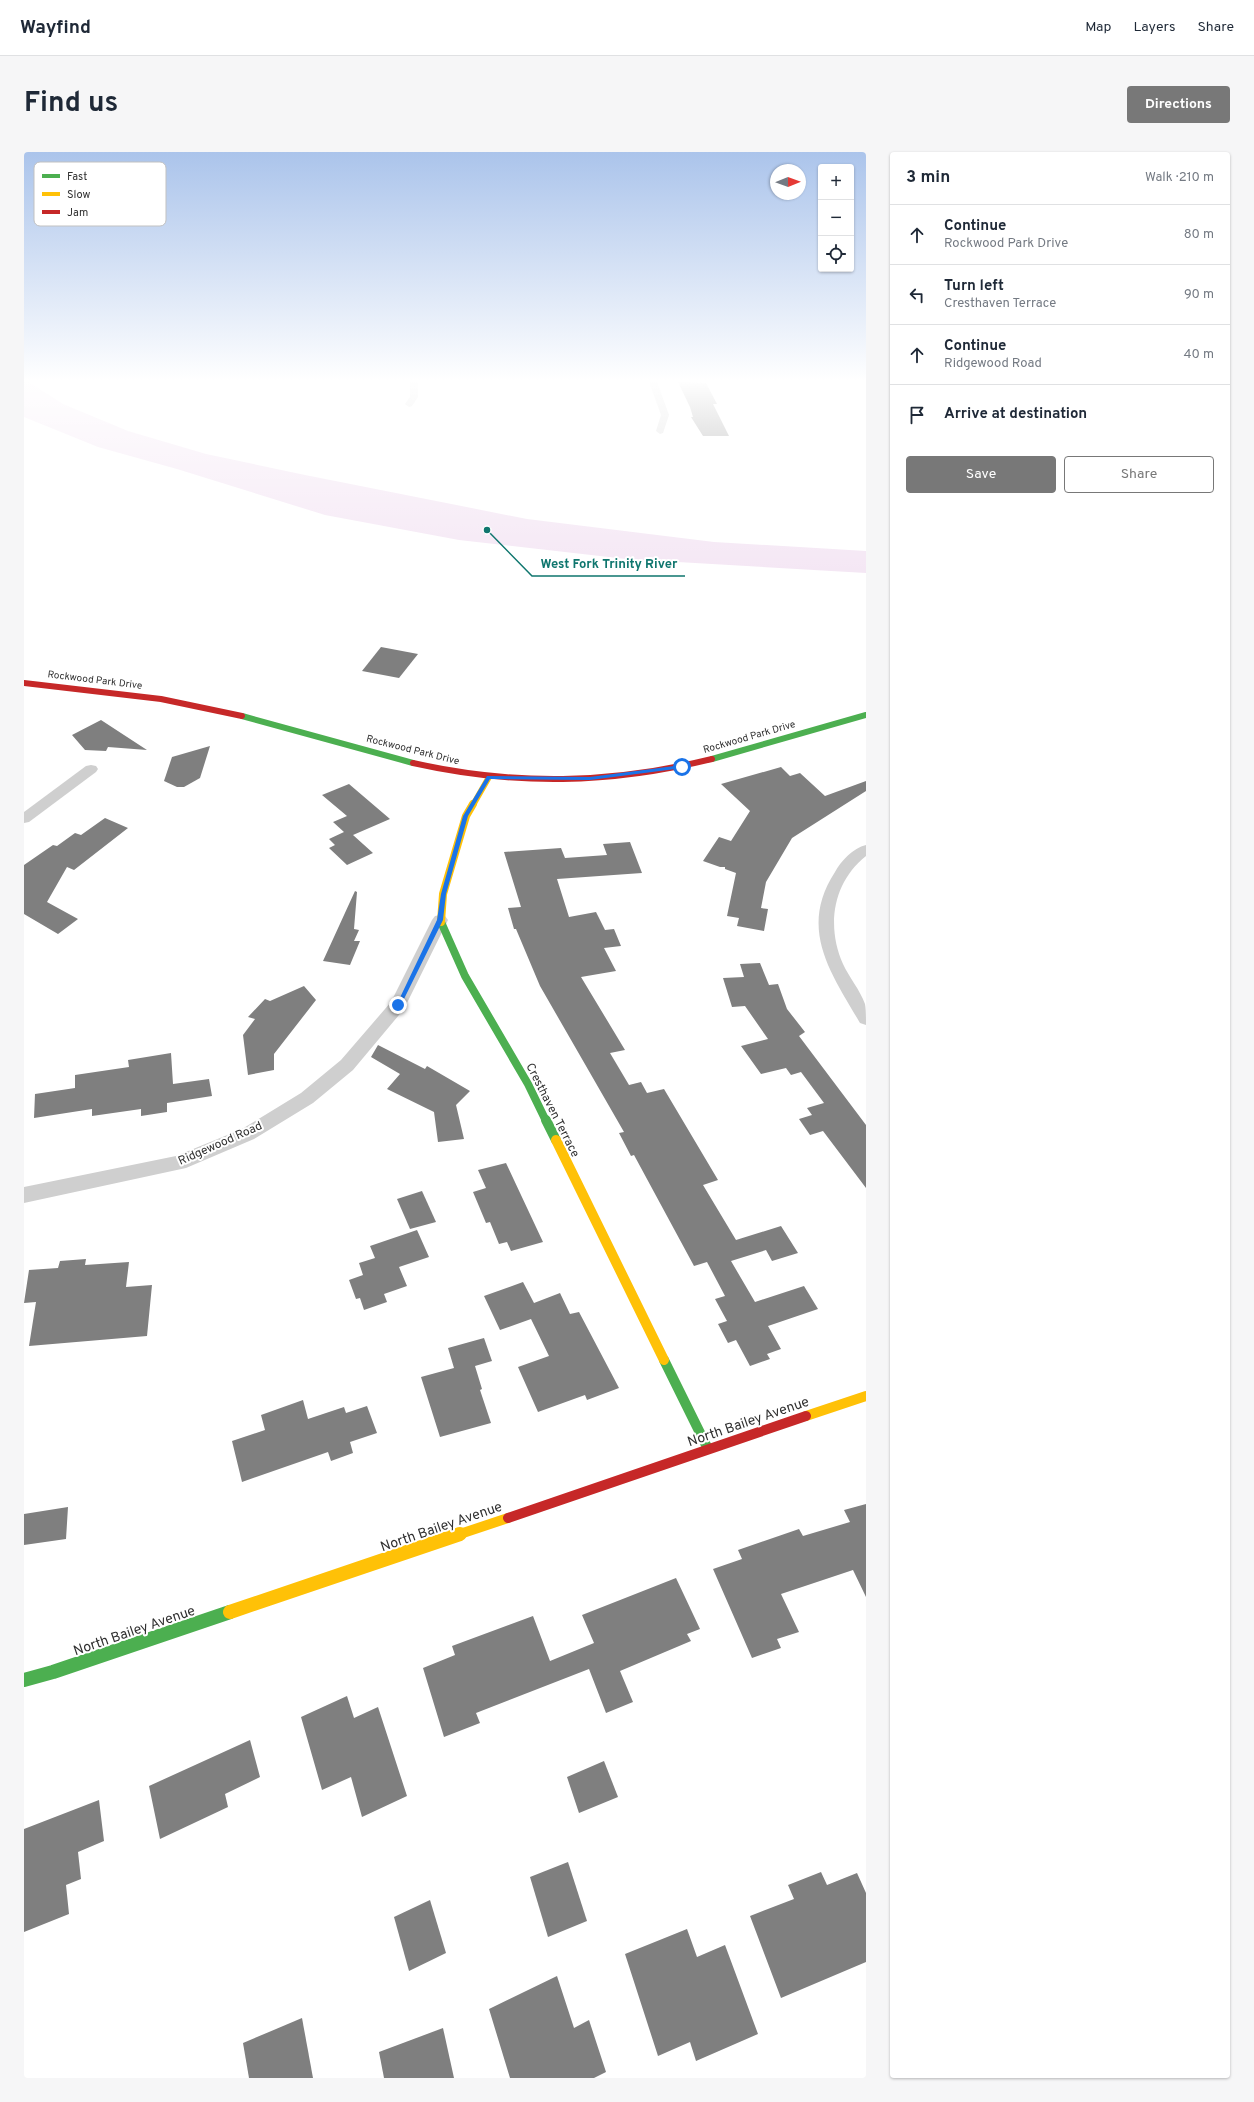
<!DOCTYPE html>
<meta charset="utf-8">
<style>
:root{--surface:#fff;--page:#f6f6f7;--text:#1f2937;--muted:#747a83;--line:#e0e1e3;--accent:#787878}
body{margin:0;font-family:Overpass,sans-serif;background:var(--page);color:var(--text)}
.controls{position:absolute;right:12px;top:12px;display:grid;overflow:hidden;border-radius:4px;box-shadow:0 1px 3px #0004}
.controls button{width:36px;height:36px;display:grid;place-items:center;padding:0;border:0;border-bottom:1px solid var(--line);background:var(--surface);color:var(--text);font:20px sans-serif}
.compass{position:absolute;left:746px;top:12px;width:36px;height:36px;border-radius:50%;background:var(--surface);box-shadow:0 1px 3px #0004;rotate:89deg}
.stop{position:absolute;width:12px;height:12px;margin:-9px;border:3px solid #1a73e8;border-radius:50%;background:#fff}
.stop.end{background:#1a73e8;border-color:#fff;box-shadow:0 1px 4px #0008}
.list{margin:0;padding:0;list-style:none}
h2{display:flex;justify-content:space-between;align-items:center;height:52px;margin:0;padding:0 16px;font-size:17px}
h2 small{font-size:13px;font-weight:400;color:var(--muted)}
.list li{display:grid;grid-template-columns:26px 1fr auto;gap:12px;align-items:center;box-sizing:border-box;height:60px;padding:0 16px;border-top:1px solid var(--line)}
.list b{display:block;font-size:15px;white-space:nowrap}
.list p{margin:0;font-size:13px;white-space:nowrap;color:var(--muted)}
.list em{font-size:13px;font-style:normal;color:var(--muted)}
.actions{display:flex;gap:8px;padding:12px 16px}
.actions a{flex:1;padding:9px 0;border:1px solid var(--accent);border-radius:4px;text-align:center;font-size:14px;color:var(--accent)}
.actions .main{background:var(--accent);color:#fff}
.icon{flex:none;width:22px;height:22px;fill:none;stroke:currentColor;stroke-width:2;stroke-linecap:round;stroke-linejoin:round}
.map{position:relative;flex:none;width:842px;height:1926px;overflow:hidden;border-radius:4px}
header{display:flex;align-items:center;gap:24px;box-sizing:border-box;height:56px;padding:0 20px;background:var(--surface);border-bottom:1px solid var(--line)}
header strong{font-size:19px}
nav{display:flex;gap:22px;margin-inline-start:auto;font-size:14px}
.intro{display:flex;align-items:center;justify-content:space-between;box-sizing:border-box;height:96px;padding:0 24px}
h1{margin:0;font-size:28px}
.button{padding:10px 18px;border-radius:4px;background:var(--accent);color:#fff;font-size:14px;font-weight:700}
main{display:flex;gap:24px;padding:0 24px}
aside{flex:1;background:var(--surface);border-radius:4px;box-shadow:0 1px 3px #0004}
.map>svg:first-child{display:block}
</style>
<header>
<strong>Wayfind</strong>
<nav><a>Map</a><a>Layers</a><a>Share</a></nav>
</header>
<div class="intro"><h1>Find us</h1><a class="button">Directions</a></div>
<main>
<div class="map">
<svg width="842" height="1926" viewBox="0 0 842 1926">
<rect width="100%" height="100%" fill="#fff"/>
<path fill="#f0ddf0" d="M0,227L39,252L104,279L182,302L281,323L503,367L690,390L842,399V421L602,407L435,388L301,363L153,317L74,295L0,265Z"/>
<g fill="#7f7f7f">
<path d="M654,230L682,231L693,252H689L705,284H679L667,265H669L666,255Z"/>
<path d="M357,495L394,502L375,526L338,519Z"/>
<path d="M77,568L123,598L84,595L82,599L61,598L48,583Z"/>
<path d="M186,594L176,626L160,635H153L140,629L148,605Z"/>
<path d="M757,615L766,624L776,621L801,644L842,629V639L768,686L742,730L737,756L744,757L740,779L713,774L715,766L703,764L712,721L701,717V715H696L679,709L695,685L707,689L726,659L697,632Z"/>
<path d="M325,632L366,667L329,683L349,701L323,713L305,696L311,693L305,687L320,680L309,670L323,664L298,643Z"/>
<path d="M81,666L104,676L50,718L43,715L23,750L54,767L34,782L0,762V713L29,693L33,694L51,681L57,683Z"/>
<path d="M606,690L618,721L533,727L545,765L572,760L581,778L590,777L597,794L580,796L592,819L557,825L601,898L586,901L605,933L617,930L623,941L640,937L694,1028L679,1033L712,1088L757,1074L774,1101L748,1109L742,1098L707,1109L731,1150L780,1134L794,1157L744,1174L757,1197L743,1202L746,1207L726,1214L712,1188L704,1191L694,1172L703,1169L691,1147L701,1144L683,1110L670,1114L610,1003L607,1004L595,981L600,980L516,834L492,777H490L484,756L497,755L480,700L537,696L541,706L583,703L579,692Z"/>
<path d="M331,739L333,740L330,777L335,778L330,789H336L326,813L299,809Z"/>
<path d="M736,811L745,833L754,832L763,857L781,880L775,884L842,973V1036L799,979L786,983L775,967L788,963L783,956L800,951L777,920L767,923L762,916L737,922L717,894L744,887L721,854L708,855L699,826L720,825L716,812Z"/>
<path d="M280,834L292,848L250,902V918L224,923L219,883L231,867L224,865L241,847L246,849Z"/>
<path d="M354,893L401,917L403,914L446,939L432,953L440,987L414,990L410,960L363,937L376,922L347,905Z"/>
<path d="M147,901L149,932L185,927L188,944L143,951V960L117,964V957L68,964V957L10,966L11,942L51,936V923L105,915L104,908Z"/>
<path d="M482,1011L519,1090L487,1099L483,1090L475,1092L466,1070L462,1071L449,1040L462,1036L454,1018Z"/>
<path d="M398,1039L412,1070L386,1077L373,1047Z"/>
<path d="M393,1078L405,1105L375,1115L383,1134L360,1142L363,1150L340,1158L336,1146L332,1147L325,1128L339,1123L335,1111L351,1106L346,1094Z"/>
<path d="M62,1107L61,1113L105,1110L102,1135L128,1133L123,1184L5,1194L12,1150L0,1151L5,1118L34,1116L36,1109Z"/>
<path d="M499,1130L510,1151L536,1141L546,1162L555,1160L595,1236L563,1248L561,1243L514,1260L494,1215L525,1204L507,1167L476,1178L460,1144Z"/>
<path d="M460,1186L468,1209L451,1214L458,1237L456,1238L467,1271L416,1285L397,1225L430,1216L424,1196Z"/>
<path d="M279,1248L284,1267L320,1255L322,1261L343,1254L353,1281L326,1290L329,1301L307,1309L304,1300L218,1330L208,1289L241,1278L237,1263Z"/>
<path d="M842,1352V1445L829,1418L757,1442L775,1480L753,1487L757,1496L728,1506L689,1417L718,1407L714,1398L775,1377L779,1384L826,1370L820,1358Z"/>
<path d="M44,1355L42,1387L0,1393V1362Z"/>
<path d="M652,1426L676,1477L663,1482L667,1489L596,1519L609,1550L582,1561L565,1517L452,1561L456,1571L420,1585L399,1516L431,1503L428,1494L509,1464L526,1509L570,1491L558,1463Z"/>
<path d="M323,1544L330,1566L354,1555L383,1644L338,1665L327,1625L298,1638L277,1565Z"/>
<path d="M226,1588L236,1625L201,1642L204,1655L136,1687L125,1634Z"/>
<path d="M580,1609L594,1645L555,1661L543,1625Z"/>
<path d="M75,1648L80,1689L54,1700L57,1727L42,1733L45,1762L0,1780V1677Z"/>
<path d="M544,1710L563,1769L524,1785L506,1725Z"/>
<path d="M797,1720L803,1733L833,1721L842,1741V1810L757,1846L726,1764L770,1747L764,1733Z"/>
<path d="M406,1748L422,1801L385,1819L370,1765Z"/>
<path d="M663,1777L673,1805L701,1793L734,1882L672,1909L666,1890L634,1904L601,1802Z"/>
<path d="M533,1824L550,1876L565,1868L582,1920L570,1926H486L465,1857Z"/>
<path d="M278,1866L289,1926H225L219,1891Z"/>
<path d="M419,1876L430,1926H360L355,1900Z"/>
</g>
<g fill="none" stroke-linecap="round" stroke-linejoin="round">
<g fill="#cfcfcf" fill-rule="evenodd">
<path d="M386,227H394V245L388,254L385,255L381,252L386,245Z"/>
<path d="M624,227H632L645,263L639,281L636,282L632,279L637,263Z"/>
<path d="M67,613L72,614L74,617L72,620L5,670L0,671V660L62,614Z"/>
<path d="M842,693V704C809,730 802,774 819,812C825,825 836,838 841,852C842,857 842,867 842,873L836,871C807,821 774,777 811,720C817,709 829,696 842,693Z"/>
<path d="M416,763L421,764L424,768L380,857L329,918L289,951L230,987L162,1016L0,1051V1035L152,1004L218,977L277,941L317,908L367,850L408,768L411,764Z"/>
</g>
<g stroke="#4caf50" stroke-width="6">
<path d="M218,564L389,611"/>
<path d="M688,607L842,563"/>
</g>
<path stroke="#4caf50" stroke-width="8" d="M417,770L441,824L504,932L522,969"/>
<g stroke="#4caf50" stroke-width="10">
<path d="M522,968L532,988"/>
<path d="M640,1208L684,1297"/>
</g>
<path stroke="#4caf50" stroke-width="14" d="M0,1528L29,1520L206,1460"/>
<path stroke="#ffc107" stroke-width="6" d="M449,653L465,625"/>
<path stroke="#ffc107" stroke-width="8" d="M417,770L419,742L442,664L449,652"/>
<g stroke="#ffc107" stroke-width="10">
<path d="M532,988L640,1208"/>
<path d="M782,1264L842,1244"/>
<path d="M433,1383L484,1366"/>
</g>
<path stroke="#ffc107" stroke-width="14" d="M206,1460L436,1382"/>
<g stroke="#c62828" stroke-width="6">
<path d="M0,531L137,547L218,564"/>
<path d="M389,611C492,634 586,632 688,607"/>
</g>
<path stroke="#c62828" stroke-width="10" d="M484,1366L782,1264"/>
</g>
<linearGradient id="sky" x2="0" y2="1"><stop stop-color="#abc4eb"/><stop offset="0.46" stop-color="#fff"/><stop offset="1" stop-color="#fff" stop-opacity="0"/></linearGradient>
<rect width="842" height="497" fill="url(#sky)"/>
<path fill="#1a73e8" d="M658,613L659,616L566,628L466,627L444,664L422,742L419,768L377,853L372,854L413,768L417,742L439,664L463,624L566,625Z"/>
<g text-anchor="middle" stroke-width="4" stroke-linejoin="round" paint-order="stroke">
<g font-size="10" fill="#303030" stroke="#fff">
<text transform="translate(71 527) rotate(7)" y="4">Rockwood Park Drive</text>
<text transform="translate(725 584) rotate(-16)" y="4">Rockwood Park Drive</text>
<text transform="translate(389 597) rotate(14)" y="4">Rockwood Park Drive</text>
</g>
<g font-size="12" fill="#303030" stroke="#fff">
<text transform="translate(529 958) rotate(63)" y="4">Cresthaven Terrace</text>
<text transform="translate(196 991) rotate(-24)" y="4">Ridgewood Road</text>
</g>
<g font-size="14" fill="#303030" stroke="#fff">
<text transform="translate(724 1269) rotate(-19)" y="5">North Bailey Avenue</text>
<text transform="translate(417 1374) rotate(-19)" y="5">North Bailey Avenue</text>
<text transform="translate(110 1478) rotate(-19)" y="5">North Bailey Avenue</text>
</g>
</g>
<rect x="10" y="10" width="132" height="64" rx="6" fill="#fff" stroke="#c1c1c1" stroke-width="1"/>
<rect x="18" y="22" width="18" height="4" fill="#4caf50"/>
<rect x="18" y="40" width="18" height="4" fill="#ffc107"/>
<rect x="18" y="58" width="18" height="4" fill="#c62828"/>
<g font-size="11" fill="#303030">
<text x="43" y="28">Fast</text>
<text x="43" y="46">Slow</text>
<text x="43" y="64">Jam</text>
</g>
<path fill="none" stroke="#0f766e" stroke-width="1.5" d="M463 378L508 424H661"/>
<circle fill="#0f766e" stroke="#fff" stroke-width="1.5" cx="463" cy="378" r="4"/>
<g font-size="13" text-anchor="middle" font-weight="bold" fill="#0f766e" stroke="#fff" stroke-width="4" stroke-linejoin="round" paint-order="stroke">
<text x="585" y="416">West Fork Trinity River</text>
</g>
</svg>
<div class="controls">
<button>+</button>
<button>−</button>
<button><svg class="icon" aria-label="locate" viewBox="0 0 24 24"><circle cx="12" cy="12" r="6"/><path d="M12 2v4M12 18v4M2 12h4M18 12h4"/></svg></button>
</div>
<svg class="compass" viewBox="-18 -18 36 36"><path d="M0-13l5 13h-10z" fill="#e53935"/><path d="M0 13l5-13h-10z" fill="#747a83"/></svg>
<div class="stop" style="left:658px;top:615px"></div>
<div class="stop end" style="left:374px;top:853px"></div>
</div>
<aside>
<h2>3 min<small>Walk · 210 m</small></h2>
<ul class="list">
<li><svg class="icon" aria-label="ahead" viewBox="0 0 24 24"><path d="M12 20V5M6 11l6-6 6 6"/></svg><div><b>Continue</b><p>Rockwood Park Drive</p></div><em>80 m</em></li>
<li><svg class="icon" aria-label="left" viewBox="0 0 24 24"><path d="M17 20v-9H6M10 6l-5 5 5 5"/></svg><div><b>Turn left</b><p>Cresthaven Terrace</p></div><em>90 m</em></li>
<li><svg class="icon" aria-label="ahead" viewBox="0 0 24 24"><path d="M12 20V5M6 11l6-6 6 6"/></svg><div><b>Continue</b><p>Ridgewood Road</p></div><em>40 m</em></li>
<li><svg class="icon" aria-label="arrive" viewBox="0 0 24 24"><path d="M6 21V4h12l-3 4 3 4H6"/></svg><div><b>Arrive at destination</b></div></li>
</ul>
<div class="actions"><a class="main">Save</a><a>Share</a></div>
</aside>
</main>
